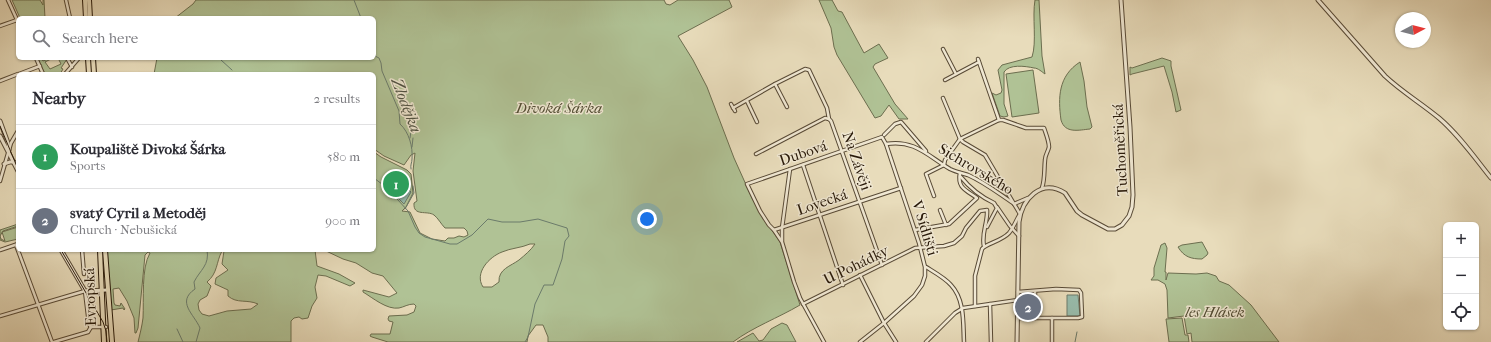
<!DOCTYPE html>
<meta charset="utf-8">
<style>
:root{--surface:#fff;--page:#f2f2f3;--text:#2b2b33;--muted:#7c7c81;--line:#e1e1e2;--accent:#0f766e}
body{margin:0;font-family:"IM FELL French Canon",serif;background:var(--page);color:var(--text)}
.controls{position:absolute;right:12px;bottom:12px;display:grid;overflow:hidden;border-radius:6px;box-shadow:0 1px 3px #0004}
.controls button{width:36px;height:36px;display:grid;place-items:center;padding:0;border:0;border-bottom:1px solid var(--line);background:var(--surface);color:var(--text);font:20px sans-serif}
.compass{position:absolute;left:1395px;top:12px;width:36px;height:36px;border-radius:50%;background:var(--surface);box-shadow:0 1px 3px #0004;rotate:83deg}
.you{position:absolute;left:647px;top:219px;width:14px;height:14px;margin:-10px;border:3px solid #fff;border-radius:50%;background:#1a73e8;box-shadow:0 0 0 6px #1a73e833}
.badge{display:grid;place-items:center;width:26px;height:26px;border-radius:50%;background:var(--accent);color:#fff;font-size:13px;font-weight:700}
.pin{position:absolute;translate:-50% -50%;border:2px solid #fff;box-shadow:0 1px 4px #0006}
.list{margin:0;padding:0;list-style:none}
h2{display:flex;justify-content:space-between;align-items:center;height:52px;margin:0;padding:0 16px;font-size:17px}
h2 small{font-size:13px;font-weight:400;color:var(--muted)}
.list li{display:grid;grid-template-columns:26px 1fr auto;gap:12px;align-items:center;box-sizing:border-box;height:64px;padding:0 16px;border-top:1px solid var(--line)}
.list b{display:block;font-size:15px;white-space:nowrap}
.list p{margin:0;font-size:13px;white-space:nowrap;color:var(--muted)}
.list em{font-size:13px;font-style:normal;color:var(--muted)}
.icon{flex:none;width:22px;height:22px;fill:none;stroke:currentColor;stroke-width:2;stroke-linecap:round;stroke-linejoin:round}
.map{position:relative;flex:none;width:1491px;height:342px;overflow:hidden}
.search{position:absolute;background:var(--surface);box-shadow:0 1px 3px #0004;left:16px;top:16px;width:360px;height:44px;display:flex;align-items:center;gap:10px;box-sizing:border-box;padding:0 14px;border-radius:6px;color:var(--muted);font-size:15px}
.panel{position:absolute;background:var(--surface);box-shadow:0 1px 3px #0004;left:16px;top:72px;width:360px;height:180px;border-radius:6px}
.map>svg:first-child{display:block}
</style>
<div class="map">
<svg width="1491" height="342" viewBox="0 0 1491 342">
<rect width="100%" height="100%" fill="#e8dcbb"/>
<filter id="stains"><feTurbulence type="fractalNoise" baseFrequency=".005" numOctaves="4"/><feColorMatrix values="0 0 0 0 .2 0 0 0 0 .09 0 0 0 0 .02 0 0 0 .5 -.17"/></filter>
<radialGradient id="worn" r=".72"><stop offset=".6" stop-color="#630" stop-opacity="0"/><stop offset="1" stop-color="#630" stop-opacity=".3"/></radialGradient>
<g fill="#b0c295" stroke="#6c6e4f" fill-rule="evenodd">
<path d="M12,0H40L43,5V0H44L45,18H20Z"/>
<path d="M196,0H664L666,4L670,5L678,0H729L732,7L678,36L693,60L707,87L734,158L752,198L762,216L780,242L800,305C778,318 753,327 733,342H548V337L543,325H536L528,336L527,342H388L372,337L370,336L371,334H390L393,322L389,321L388,319L389,316L407,315L414,312L416,306L414,304C408,304 404,307 399,308C387,310 373,298 363,292V290L389,297L397,293L383,276L372,273L356,263L343,259L324,250H374V152L381,157L407,170L411,174L413,193L406,207L402,211L410,212L420,233L432,239L445,241L448,238H454L459,236L464,237L468,235L467,231L464,228H445C441,224 438,218 434,215C427,210 413,217 414,203L417,201L413,171L415,153L411,155L404,165L384,156L374,149V74H154L157,58H374V18H175L193,4ZM530,244H535C531,250 525,255 519,260C511,266 498,269 499,282L492,287H483C474,273 489,257 502,252C511,248 521,248 530,244Z"/>
<path d="M819,0H832L838,11L842,12L864,53L879,44L888,58L875,64L873,67L895,104L908,119H899L889,105L881,116L875,118L837,55L834,47L831,28Z"/>
<path d="M1035,0H1039L1042,56L1045,74C1042,72 1038,68 1034,68C1025,66 1009,64 1004,72V104L1008,116L1004,117L1000,116L992,93L996,95L1001,93L1002,90L998,70L1002,65L1032,57C1037,42 1032,17 1035,0Z"/>
<path d="M37,58H41L43,61L50,58L51,59L45,62L50,69L61,64L59,60L60,58L67,59L61,68L63,69L60,74H45Z"/>
<path d="M1162,58L1171,61V66L1181,110L1176,112L1172,92L1164,66L1132,74L1130,75V67L1132,68Z"/>
<path d="M1080,62L1084,81L1087,107L1092,127L1090,129C1079,130 1065,134 1061,120C1058,98 1058,76 1080,62Z"/>
<path d="M1033,70L1039,113L1012,117L1006,74Z"/>
<path d="M18,224V226L3,231L0,236L1,239L5,241L2,232L18,227V239L5,242L0,240V230Z"/>
<path d="M1202,242L1208,253L1207,255L1202,259C1191,259 1184,257 1178,247L1182,245Z"/>
<path d="M1165,243L1167,248L1165,272H1166V280L1168,273L1196,274L1207,273L1216,276L1219,281L1229,285L1251,305L1279,342H1192L1191,333L1187,334L1184,316L1168,318L1167,290L1165,284L1158,280H1151L1154,276V268L1161,245Z"/>
<path d="M106,250H315L317,266L339,274L355,283L350,286L326,276L318,275L315,287L317,298L312,306L308,318L302,319L299,317L294,318L291,321V342H138C140,334 142,326 143,318C144,300 141,268 150,253L148,252L145,255L138,328L136,333H135L134,318L127,301L119,288L113,289L114,303L115,305L120,306L121,303L125,309L124,310L123,308L111,310ZM222,251H224L222,264L228,270L216,278L215,284L228,290V296C237,304 247,299 258,304L251,309L227,311L209,316L202,314L199,310L198,304L200,300L207,296L211,286L207,282C218,273 216,262 222,251Z"/>
<path d="M1182,318L1185,335H1188L1189,342H1169L1166,319Z"/>
<path d="M782,323L787,325L796,342H737L753,333L759,341L763,340L771,329Z"/>
</g>
<g fill="#98bcac" stroke="#6b7b6b">
<path d="M404,185L411,192L404,204L393,193Z"/>
<path d="M1067,295H1078L1080,316H1067Z"/>
</g>
<g fill="none" stroke-linecap="round" stroke-linejoin="round">
<g stroke="#6b7b6b" stroke-width="1">
<path d="M354,0L361,18"/>
<path d="M374,51L375,56L379,58L381,63L382,71L399,111L400,124C409,132 413,147 412,159C412,163 410,165 411,169"/>
<path d="M221,60L232,70"/>
<path d="M410,138L412,125"/>
<path d="M412,147L413,138"/>
<path d="M374,178L387,188L408,211L415,227L419,233L425,237L450,244H457L472,235L488,219L502,222H520L538,219L567,228L569,236L565,241L562,259L553,285H544L535,304L528,337L525,342"/>
<path d="M405,209L414,193L413,186"/>
<path d="M177,329L183,342"/>
<path d="M196,342L200,328C194,314 176,302 195,289L194,282C200,270 210,265 207,250"/>
<path d="M1075,342L1077,332"/>
</g>
<g stroke="#584a36" stroke-width="4.5">
<g id="minor">
<path d="M8,0L18,22"/>
<path d="M66,0L70,18"/>
<path d="M0,26L17,20"/>
<path d="M943,49L956,74"/>
<path d="M36,58L43,74"/>
<path d="M67,58L72,67"/>
<path d="M978,59L999,120"/>
<path d="M19,74L40,66"/>
<path d="M65,74L79,58"/>
<path d="M945,80L979,62"/>
<path d="M0,81L18,74"/>
<path d="M775,84L787,107"/>
<path d="M943,98L960,139L963,142L985,155L1020,214C1016,220 1014,227 1009,233C1002,241 985,244 982,249L975,276V306"/>
<path d="M747,101L757,122"/>
<path d="M731,104L735,111"/>
<path d="M733,108L775,84L805,69L809,70L827,108L829,119L831,121L882,265"/>
<path d="M884,135L895,124L901,122L926,151"/>
<path d="M886,144C914,139 928,156 950,169C956,172 962,173 968,175C984,182 998,193 1013,203"/>
<path d="M756,154L825,118L829,119"/>
<path d="M803,165L843,285"/>
<path d="M960,176C969,187 981,197 994,203L997,208L987,227"/>
<path d="M0,181L11,143L18,131"/>
<path d="M934,196L926,174L944,165L945,160L960,139L999,120H1003L1026,128H1044C1046,134 1049,141 1049,147C1048,152 1045,155 1045,160C1044,170 1045,179 1042,188"/>
<path d="M1014,204L1028,198"/>
<path d="M997,207L1010,226L1019,236"/>
<path d="M940,210L946,225"/>
<path d="M774,230L901,188"/>
<path d="M915,230L949,224L977,198C966,190 957,188 960,173"/>
<path d="M782,241V228L790,169"/>
<path d="M16,245L52,342"/>
<path d="M0,250L18,244"/>
<path d="M82,250L84,274"/>
<path d="M926,267C934,272 945,278 951,285C965,300 963,323 964,342"/>
<path d="M860,275L884,323L896,342"/>
<path d="M1035,292V318"/>
<path d="M803,304L915,248L944,246L954,243L962,236L966,228L980,211L987,210C988,222 981,234 984,246"/>
<path d="M990,304L991,342"/>
<path d="M0,316L85,291L89,324L91,327"/>
<path d="M1018,318H1078L1082,317V316L1081,293L1079,290L1056,289L1018,292"/>
<path d="M91,327H106"/>
<path d="M54,342L88,332L91,327"/>
<path d="M824,342L800,298L794,282L782,242L774,230L769,225L760,211L747,184L882,137L886,144L919,243L925,267V276L922,285L914,296L884,323L860,342"/>
<path d="M926,342L955,313L963,308L1018,300"/>
<path d="M1052,342V318"/>
</g>
</g>
<g stroke="#584a36" stroke-width="5">
<g id="tertiary">
<path d="M1318,0L1385,76C1402,92 1421,103 1439,118C1459,135 1475,158 1491,178"/>
<path d="M0,121L8,143L9,150"/>
<path d="M0,136L18,171"/>
<path d="M4,164L10,162H14"/>
<path d="M61,250L85,291L107,290"/>
<path d="M1017,342L1019,222C1022,199 1041,178 1065,193L1077,211L1082,215L1108,229H1115L1122,225L1129,216L1132,207L1133,195L1130,127L1121,0"/>
</g>
</g>
<g stroke="#281909" stroke-width="6">
<g id="primary">
<path d="M85,0L86,18"/>
<path d="M89,0L90,18"/>
<path d="M88,58L89,74"/>
<path d="M93,58L94,74"/>
<path d="M100,250L104,342"/>
<path d="M105,250L112,342"/>
</g>
</g>
<use href="#minor" stroke="#f0e8d3" stroke-width="2.5"/>
<use href="#tertiary" stroke="#f0e8d3" stroke-width="3"/>
<use href="#primary" stroke="#e8dcbb" stroke-width="4"/>
<g stroke="#281909" stroke-width="1">
<path d="M0,126L18,169"/>
<path d="M61,250L103,322L106,331L107,342"/>
</g>
</g>
<g text-anchor="middle" stroke-width="3" stroke-linejoin="round" paint-order="stroke">
<g font-size="15" font-style="italic" fill="#514c33" stroke="#f0e8d3">
<text x="559" y="113">Divoká Šárka</text>
<text x="1215" y="317">les Hlásek</text>
</g>
<g font-size="15" fill="#281909" stroke="#f0e8d3">
<text transform="translate(1120 150) rotate(-93)" y="5">Tuchoměřická</text>
<text transform="translate(803 153) rotate(-19)" y="5">Dubová</text>
<text transform="translate(857 161) rotate(71)" y="5">Na Závěji</text>
<text transform="translate(976 169) rotate(31)" y="5">Sichrovského</text>
<text transform="translate(822 202) rotate(-19)" y="5">Lovecká</text>
<text transform="translate(925 228) rotate(73)" y="5">V Sídlišti</text>
<text transform="translate(856 265) rotate(-26)" y="5">U Pohádky</text>
<text transform="translate(90 297) rotate(-92)" y="5">Evropská</text>
</g>
<g font-size="16" font-style="italic" fill="#4f5242" stroke="#f0e8d3">
<text transform="translate(407 105) rotate(69)" y="6">Zlodějka</text>
</g>
</g>
<rect width="100%" height="100%" filter="url(#stains)"/>
<rect width="100%" height="100%" fill="url(#worn)"/>
</svg>
<div class="controls">
<button>+</button>
<button>−</button>
<button><svg class="icon" aria-label="locate" viewBox="0 0 24 24"><circle cx="12" cy="12" r="6"/><path d="M12 2v4M12 18v4M2 12h4M18 12h4"/></svg></button>
</div>
<svg class="compass" viewBox="-18 -18 36 36"><path d="M0-13l5 13h-10z" fill="#e53935"/><path d="M0 13l5-13h-10z" fill="#7c7c81"/></svg>
<div class="you"></div>
<div class="pin badge" style="left:396px;top:184px;background:#2e9e5b">1</div>
<div class="pin badge" style="left:1028px;top:307px;background:#6b7280">2</div>
<div class="search"><svg class="icon" aria-label="search" viewBox="0 0 24 24"><circle cx="10" cy="10" r="6"/><path d="M15 15l6 6"/></svg>Search here</div>
<section class="panel">
<h2>Nearby<small>2 results</small></h2>
<ul class="list">
<li><span class="badge" style="background:#2e9e5b">1</span><div><b>Koupaliště Divoká Šárka</b><p>Sports</p></div><em>580 m</em></li>
<li><span class="badge" style="background:#6b7280">2</span><div><b>svatý Cyril a Metoděj</b><p>Church · Nebušická</p></div><em>900 m</em></li>
</ul>
</section>
</div>
